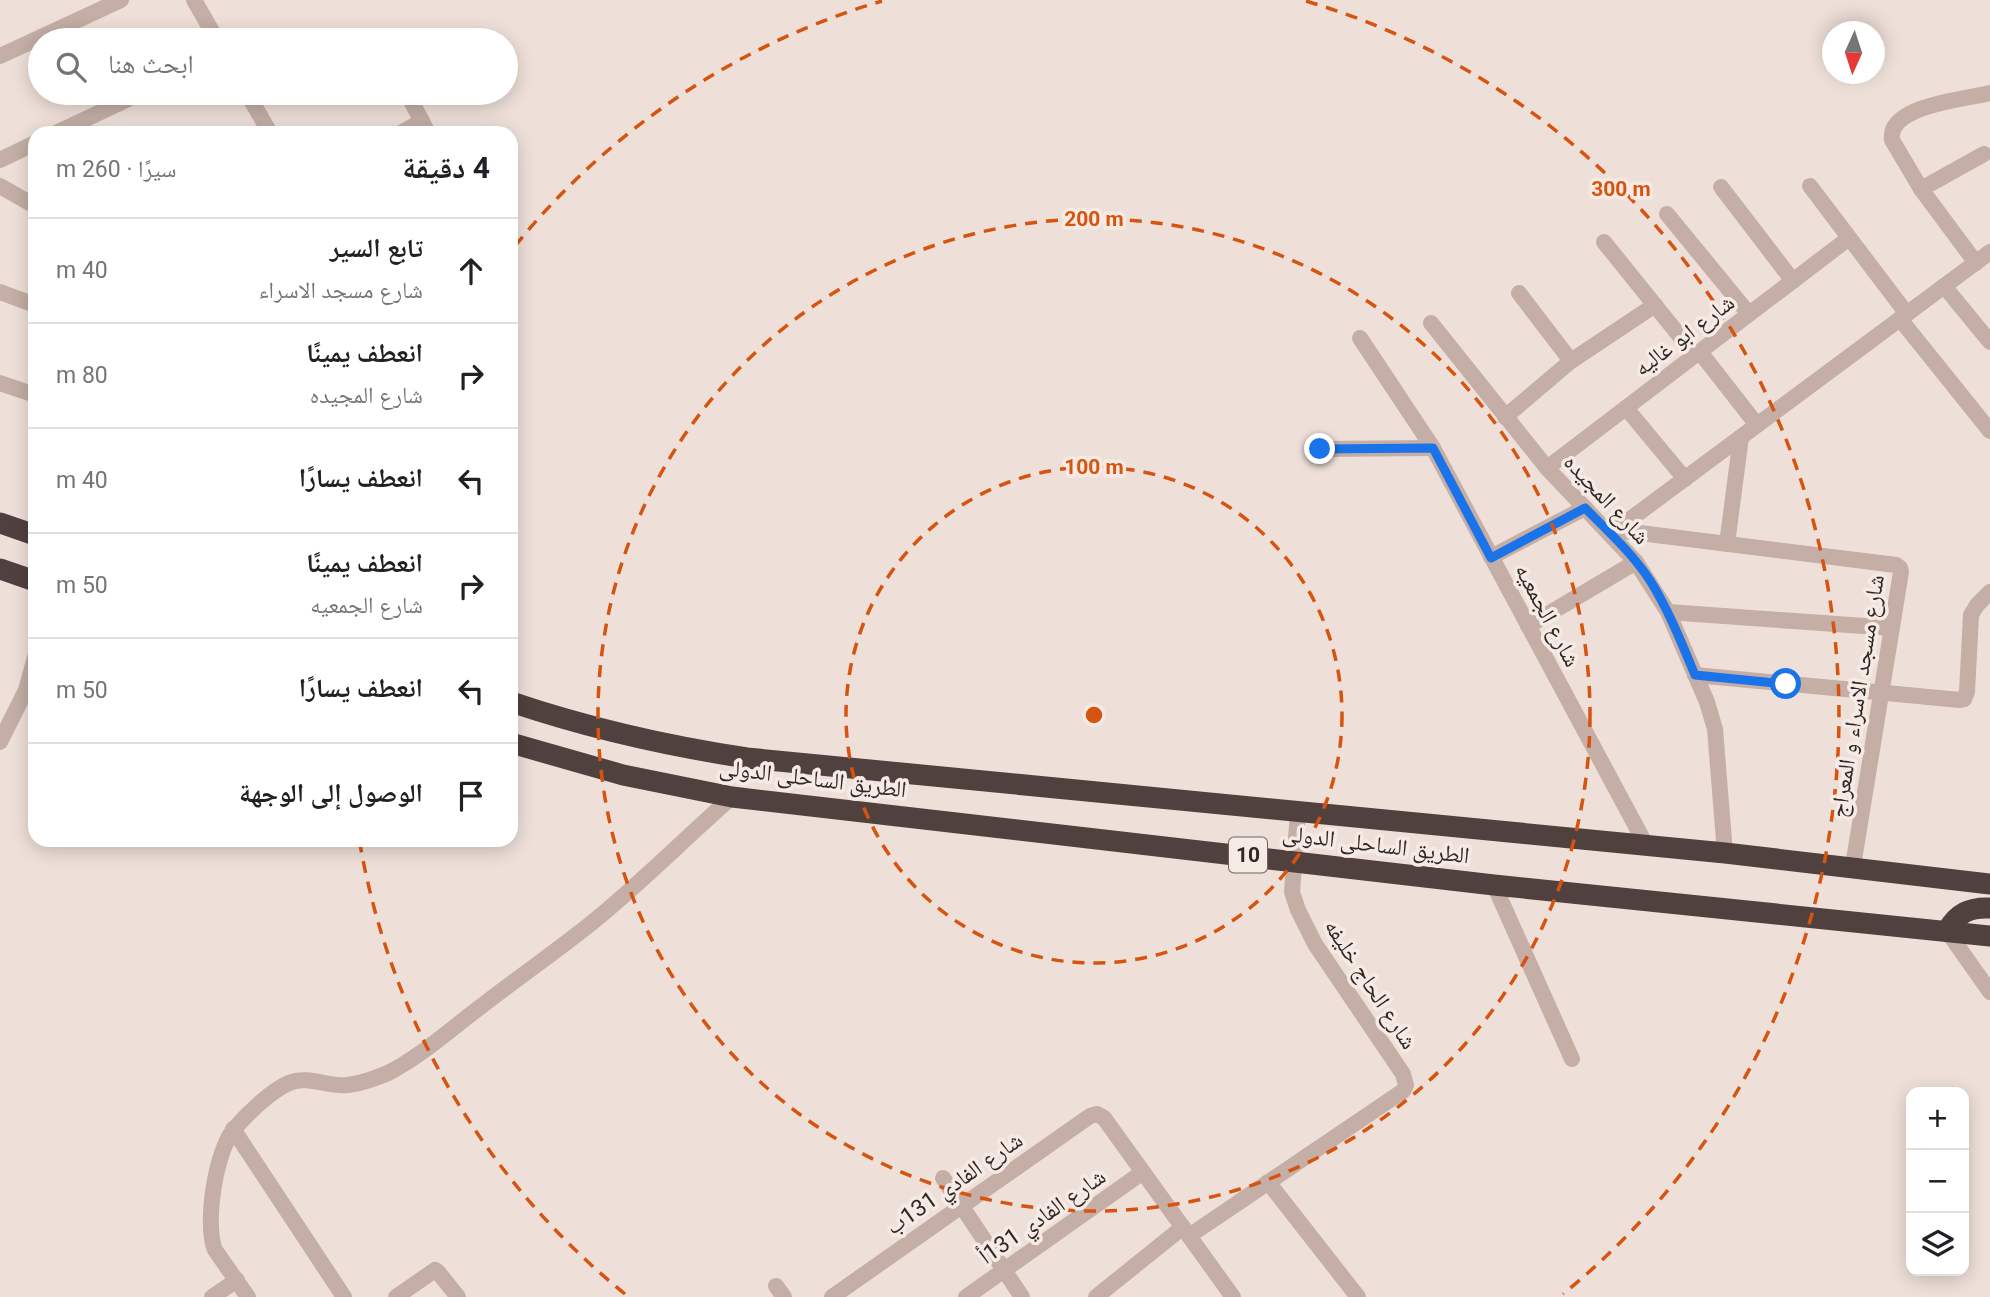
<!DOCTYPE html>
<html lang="ar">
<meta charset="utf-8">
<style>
:root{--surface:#fff;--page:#f6f6f6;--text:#202124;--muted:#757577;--line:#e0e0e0}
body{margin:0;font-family:Roboto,"Noto Naskh Arabic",sans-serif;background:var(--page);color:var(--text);direction:rtl}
.controls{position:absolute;right:21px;bottom:21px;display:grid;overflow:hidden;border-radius:14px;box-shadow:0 4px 18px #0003}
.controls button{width:63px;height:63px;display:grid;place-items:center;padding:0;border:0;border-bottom:2px solid var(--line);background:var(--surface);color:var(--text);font:35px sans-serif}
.compass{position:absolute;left:1822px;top:21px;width:63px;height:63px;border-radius:50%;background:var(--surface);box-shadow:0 4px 18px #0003;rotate:183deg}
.stop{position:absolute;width:21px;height:21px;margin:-16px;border:5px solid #1a73e8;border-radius:50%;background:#fff}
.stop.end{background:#1a73e8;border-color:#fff;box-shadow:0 2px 7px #0008}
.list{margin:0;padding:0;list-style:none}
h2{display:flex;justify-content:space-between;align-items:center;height:91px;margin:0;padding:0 28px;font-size:30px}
h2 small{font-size:23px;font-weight:400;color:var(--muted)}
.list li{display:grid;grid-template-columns:46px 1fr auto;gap:21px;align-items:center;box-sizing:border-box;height:105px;padding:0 28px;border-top:2px solid var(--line)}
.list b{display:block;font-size:26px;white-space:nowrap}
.list p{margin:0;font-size:23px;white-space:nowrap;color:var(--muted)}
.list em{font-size:23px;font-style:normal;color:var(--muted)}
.icon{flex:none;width:38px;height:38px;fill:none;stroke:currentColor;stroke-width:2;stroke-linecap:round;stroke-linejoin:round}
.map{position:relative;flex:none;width:1990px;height:1297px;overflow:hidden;direction:ltr}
.search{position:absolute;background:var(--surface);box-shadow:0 4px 18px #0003;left:28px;top:28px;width:490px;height:77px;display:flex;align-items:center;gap:18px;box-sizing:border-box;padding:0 24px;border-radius:38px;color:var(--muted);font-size:26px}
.panel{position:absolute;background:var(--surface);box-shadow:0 4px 18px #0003;left:28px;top:126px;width:490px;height:721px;border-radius:21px;direction:rtl}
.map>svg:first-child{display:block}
</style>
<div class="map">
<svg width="1990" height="1297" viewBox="0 0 1990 1297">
<rect width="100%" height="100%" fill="#eee0d9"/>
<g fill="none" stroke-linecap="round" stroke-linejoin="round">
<g stroke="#c4aea6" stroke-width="16">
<path d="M194,0L217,40"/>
<path d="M0,56L121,0"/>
<path d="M247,93L270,133"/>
<path d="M407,93L428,133"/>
<path d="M56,133L141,93"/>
<path d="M401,133L422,121"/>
<path d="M0,160L35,143"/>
<path d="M0,186L35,206"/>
<path d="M1810,186L1907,314"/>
<path d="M1721,187L1793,281"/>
<path d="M1921,189L1984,154"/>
<path d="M1667,214L1749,314"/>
<path d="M1604,242L1695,355"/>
<path d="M1976,263L1921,189L1892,140C1887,105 1967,99 1990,93"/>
<path d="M1944,286L1990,342"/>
<path d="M0,292L35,305"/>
<path d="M1519,293L1571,361"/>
<path d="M1900,319L1990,431"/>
<path d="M1431,323L1547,468L1636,562L1668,612L1707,702L1715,729L1725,853"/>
<path d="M1360,338L1433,448L1646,845"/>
<path d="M1700,352L1757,425"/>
<path d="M0,383L35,395"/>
<path d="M1626,408L1685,479"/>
<path d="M1505,417L1571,361L1655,305"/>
<path d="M1320,449L1433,448"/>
<path d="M1547,468L1849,238"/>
<path d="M1616,530L1896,565L1900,568L1901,572L1853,866"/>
<path d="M1613,532L1990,252"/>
<path d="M1727,544L1741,437"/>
<path d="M1491,557L1585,508"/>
<path d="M1668,612L1892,628"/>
<path d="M1528,626L1636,562"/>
<path d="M1695,675L1960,700L1964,699L1967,692L1971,615L1977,605L1990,592"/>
<path d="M0,742L26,690L35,657"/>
<path d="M1494,885L1572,1059"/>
<path d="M1947,931L1990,992"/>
<path d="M233,1129L344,1297"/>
<path d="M943,1178L1022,1297"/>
<path d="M1268,1182L1358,1297"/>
<path d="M1189,1236L1403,1091L1406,1085L1403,1074L1315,944L1298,910L1292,892L1298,812"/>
<path d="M776,1286L784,1297"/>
<path d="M212,1297L237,1280"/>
<path d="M248,1297L215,1250C204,1224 216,1147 236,1127C248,1113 272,1090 289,1083C308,1075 328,1087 347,1085C360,1084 376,1078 388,1073C422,1056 453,1027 483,1005C518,978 555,952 589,925C639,885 684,839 732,797"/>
<path d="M396,1297L435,1270L438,1272L458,1297"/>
<path d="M832,1297L1090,1116L1097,1114L1104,1118L1233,1297"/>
<path d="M966,1297L1143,1172"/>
<path d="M1096,1297L1183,1227"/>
</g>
<g stroke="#51413e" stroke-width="21">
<path d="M0,523L35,535"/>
<path d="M0,569L35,581"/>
<path d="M511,702C588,728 667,746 747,758L1725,853L1990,884"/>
<path d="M511,743L623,775L732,797L1494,885L1990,936"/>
<path d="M1947,931C1957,913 1970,907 1990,908"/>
</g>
</g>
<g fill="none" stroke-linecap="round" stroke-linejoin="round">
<path stroke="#1a73e8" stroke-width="9" d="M1320,449L1433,448L1491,558L1585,508C1608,531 1633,554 1651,582C1669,611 1682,644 1695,675L1786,684"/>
</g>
<g fill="none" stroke="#d6540f" stroke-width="3.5" stroke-dasharray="12 9">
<circle cx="1094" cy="715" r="248"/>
<circle cx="1094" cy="715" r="496"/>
<path d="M625 1294A745 745 0 0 1 360 844M515 246A745 745 0 0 1 882 1M1306 1A745 745 0 0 1 1563 1294"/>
</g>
<g text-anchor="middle" stroke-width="7" stroke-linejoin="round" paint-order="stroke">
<rect fill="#f6ebe4" stroke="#6c625f" stroke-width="2" x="1229" y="837.5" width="38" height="35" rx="5"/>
<g font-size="21" font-weight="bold" fill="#312826">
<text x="1248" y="862">10</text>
</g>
<g font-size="23" fill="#312826" stroke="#f6ebe4">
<text transform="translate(1684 335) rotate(-37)" y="8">شارع ابو غاليه</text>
<text transform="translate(1607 499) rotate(47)" y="8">شارع المجيده</text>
<text transform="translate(1548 615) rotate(62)" y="8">شارع الجمعيه</text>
<text transform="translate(1857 696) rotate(-81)" y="8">شارع مسجد الاسراء و المعراج</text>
<text transform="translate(813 778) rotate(7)" y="8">الطريق الساحلى الدولى</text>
<text transform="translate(1376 844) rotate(7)" y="8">الطريق الساحلى الدولى</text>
<text transform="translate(1371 984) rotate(57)" y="8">شارع الحاج خليفه</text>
<text transform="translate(954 1183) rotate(-35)" y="8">شارع الفادي 131ب</text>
<text transform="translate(1042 1216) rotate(-35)" y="8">شارع الفادي 131أ</text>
</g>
</g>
<circle cx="1094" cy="715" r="10" fill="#d6540f" stroke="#f6ebe4" stroke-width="3.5"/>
<g font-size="21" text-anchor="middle" font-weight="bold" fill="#d6540f" stroke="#f6ebe4" stroke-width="7" stroke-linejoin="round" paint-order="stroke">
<text x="1621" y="196">300 m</text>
<text x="1094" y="226">200 m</text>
<text x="1094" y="474">100 m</text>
</g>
</svg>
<div class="controls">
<button>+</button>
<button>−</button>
<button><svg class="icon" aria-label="layers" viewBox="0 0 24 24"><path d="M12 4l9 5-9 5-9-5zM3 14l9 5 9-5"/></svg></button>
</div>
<svg class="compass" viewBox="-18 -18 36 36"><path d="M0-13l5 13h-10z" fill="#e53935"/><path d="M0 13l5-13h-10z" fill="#757577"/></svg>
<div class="stop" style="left:1786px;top:684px"></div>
<div class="stop end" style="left:1320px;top:449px"></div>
<div class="search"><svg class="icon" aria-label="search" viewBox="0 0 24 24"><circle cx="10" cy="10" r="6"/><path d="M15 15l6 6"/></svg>ابحث هنا</div>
<section class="panel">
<h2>4 دقيقة<small>سيرًا · 260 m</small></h2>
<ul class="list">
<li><svg class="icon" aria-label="ahead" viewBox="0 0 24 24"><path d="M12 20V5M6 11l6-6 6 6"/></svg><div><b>تابع السير</b><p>شارع مسجد الاسراء</p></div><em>40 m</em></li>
<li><svg class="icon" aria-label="right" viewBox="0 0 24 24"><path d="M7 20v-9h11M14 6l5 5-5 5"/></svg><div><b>انعطف يمينًا</b><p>شارع المجيده</p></div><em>80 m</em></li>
<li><svg class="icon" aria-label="left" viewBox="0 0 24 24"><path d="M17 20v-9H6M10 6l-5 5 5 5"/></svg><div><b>انعطف يسارًا</b></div><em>40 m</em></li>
<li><svg class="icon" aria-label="right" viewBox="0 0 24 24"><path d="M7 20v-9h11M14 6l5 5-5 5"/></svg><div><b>انعطف يمينًا</b><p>شارع الجمعيه</p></div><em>50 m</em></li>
<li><svg class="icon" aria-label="left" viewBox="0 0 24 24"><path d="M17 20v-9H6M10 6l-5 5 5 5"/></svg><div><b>انعطف يسارًا</b></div><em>50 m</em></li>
<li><svg class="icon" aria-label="arrive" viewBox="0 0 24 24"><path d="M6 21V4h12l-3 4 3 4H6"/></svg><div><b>الوصول إلى الوجهة</b></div></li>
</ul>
</section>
</div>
